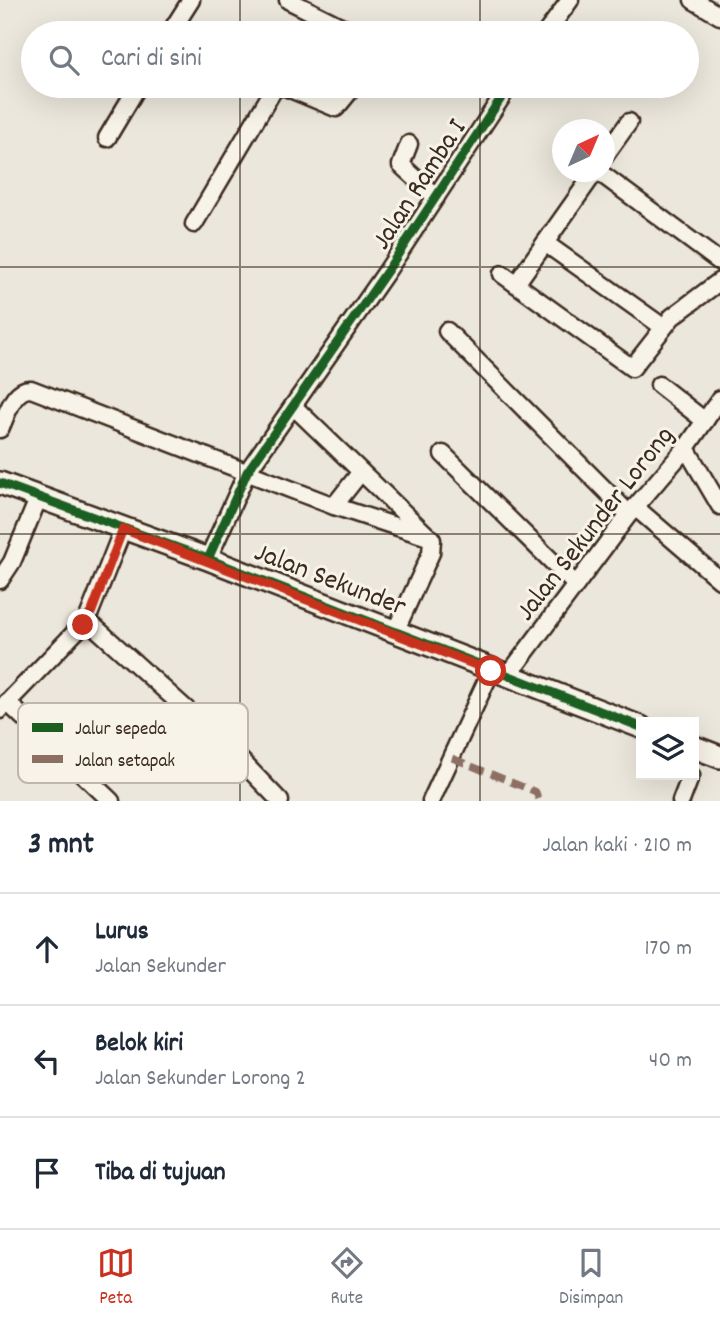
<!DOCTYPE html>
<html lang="id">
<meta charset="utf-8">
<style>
:root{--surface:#fff;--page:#f6f6f7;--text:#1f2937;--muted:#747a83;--line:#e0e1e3;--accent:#c8321e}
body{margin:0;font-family:Dekko,sans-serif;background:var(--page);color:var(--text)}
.controls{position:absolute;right:21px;bottom:21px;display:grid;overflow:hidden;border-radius:0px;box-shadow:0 7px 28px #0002}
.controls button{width:63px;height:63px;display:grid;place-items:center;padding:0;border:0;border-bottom:2px solid var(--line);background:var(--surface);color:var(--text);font:35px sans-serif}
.compass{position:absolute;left:552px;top:119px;width:63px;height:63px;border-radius:50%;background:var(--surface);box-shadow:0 7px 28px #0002;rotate:44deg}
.stop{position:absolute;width:21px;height:21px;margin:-16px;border:5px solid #c8321e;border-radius:50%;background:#fff}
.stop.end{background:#c8321e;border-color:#fff;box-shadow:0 2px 7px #0008}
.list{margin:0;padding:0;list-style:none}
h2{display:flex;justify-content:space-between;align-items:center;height:91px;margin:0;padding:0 28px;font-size:30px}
h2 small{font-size:23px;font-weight:400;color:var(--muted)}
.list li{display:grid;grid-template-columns:46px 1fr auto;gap:21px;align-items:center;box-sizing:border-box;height:112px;padding:0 28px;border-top:2px solid var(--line)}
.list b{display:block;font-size:26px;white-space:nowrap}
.list p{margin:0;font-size:23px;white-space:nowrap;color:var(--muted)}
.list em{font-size:23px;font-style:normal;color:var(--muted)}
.icon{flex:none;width:38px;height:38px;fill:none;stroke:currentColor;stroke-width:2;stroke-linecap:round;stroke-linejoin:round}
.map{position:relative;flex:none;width:720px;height:801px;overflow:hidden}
.search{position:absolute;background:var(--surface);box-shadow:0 7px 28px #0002;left:21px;right:21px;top:21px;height:77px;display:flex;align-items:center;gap:18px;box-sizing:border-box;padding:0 24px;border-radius:38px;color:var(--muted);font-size:26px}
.sheet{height:427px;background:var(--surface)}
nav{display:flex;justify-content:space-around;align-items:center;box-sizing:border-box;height:98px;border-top:2px solid var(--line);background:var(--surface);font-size:19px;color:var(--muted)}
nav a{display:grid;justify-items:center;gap:4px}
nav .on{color:var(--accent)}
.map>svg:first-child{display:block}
</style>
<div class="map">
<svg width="720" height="801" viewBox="0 0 720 801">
<rect width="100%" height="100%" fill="#ece7dc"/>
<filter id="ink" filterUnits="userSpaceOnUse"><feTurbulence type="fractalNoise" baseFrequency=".0143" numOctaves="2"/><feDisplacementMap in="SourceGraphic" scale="14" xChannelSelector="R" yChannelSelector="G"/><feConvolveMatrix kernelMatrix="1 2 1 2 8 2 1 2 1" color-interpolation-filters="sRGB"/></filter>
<g filter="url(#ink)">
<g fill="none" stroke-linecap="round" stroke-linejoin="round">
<g stroke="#3b2a1e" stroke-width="21">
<g id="minor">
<path d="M288,0L354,33"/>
<path d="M693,0L720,16"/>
<path d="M170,33L191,0"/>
<path d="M546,33L570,0"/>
<path d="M107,138L138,86"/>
<path d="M409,144L401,165L436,197"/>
<path d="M604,157L629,122"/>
<path d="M599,172L720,262"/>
<path d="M194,224L274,89L283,86L336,108L354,86"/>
<path d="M545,243L663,327"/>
<path d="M502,274L632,368L672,317L720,281"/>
<path d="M516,284L595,172"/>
<path d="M447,331L629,514"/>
<path d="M659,385L705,421"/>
<path d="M293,406L432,540L431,553L395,632"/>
<path d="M0,429C7,415 13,388 31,389L334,506L431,538"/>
<path d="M686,448L720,506"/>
<path d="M443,454L576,585"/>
<path d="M334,506L360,473"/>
<path d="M635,507L720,580"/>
<path d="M208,559L247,472L387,271L509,86"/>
<path d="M0,580L12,562L38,499"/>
<path d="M87,620L226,745L280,801"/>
<path d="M507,677L629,514L686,448L720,399"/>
<path d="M7,702L111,801"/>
<path d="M0,710L87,620L123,529"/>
<path d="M431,801L491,671"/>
<path d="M681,801L691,775"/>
</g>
</g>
<g stroke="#3b2a1e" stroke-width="26">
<g id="tertiary">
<path d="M0,483L208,559L641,727"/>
<path d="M694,747L720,757"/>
</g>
</g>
<use href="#minor" stroke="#f7f3e8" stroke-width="16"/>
<use href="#tertiary" stroke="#f7f3e8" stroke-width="21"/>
<path stroke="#8d6e63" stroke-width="7" stroke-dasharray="14 7" stroke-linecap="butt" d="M452,758L536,792L539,801"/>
<g stroke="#f7f3e8" stroke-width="13">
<g id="cycleway">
<path d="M0,483L208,559L641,727"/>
<path d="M208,559L247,472L387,271L509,86"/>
</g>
</g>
<use href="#cycleway" stroke="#1b5e20" stroke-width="9"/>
</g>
</g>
<g fill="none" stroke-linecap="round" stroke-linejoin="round" filter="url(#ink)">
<path stroke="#c8321e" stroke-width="9" d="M83,625L92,611L123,529L491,671"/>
</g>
<path fill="none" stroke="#3b2a1e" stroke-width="2" stroke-opacity="0.55" d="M240,0V33M480,0V33M240,86V801M480,86V801M0,267H720M0,534H720"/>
<g text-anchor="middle" stroke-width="6" stroke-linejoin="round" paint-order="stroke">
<g font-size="28" fill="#3b2a1e" stroke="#f7f3e8">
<text transform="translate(417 183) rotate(-57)" y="10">Jalan Ramba I</text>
<text transform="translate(593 522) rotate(-52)" y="10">Jalan Sekunder Lorong</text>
<text transform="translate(331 577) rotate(21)" y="10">Jalan Sekunder</text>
</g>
</g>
<rect x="18" y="703" width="230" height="80" rx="10" fill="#f7f3e8" stroke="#bfb7ab" stroke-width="2"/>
<rect x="32" y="723" width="31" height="9" fill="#1b5e20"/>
<rect x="32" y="755" width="31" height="8" fill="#8d6e63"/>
<g font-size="19" fill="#3b2a1e">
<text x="75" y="734">Jalur sepeda</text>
<text x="75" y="766">Jalan setapak</text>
</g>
</svg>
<div class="controls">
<button><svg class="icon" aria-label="layers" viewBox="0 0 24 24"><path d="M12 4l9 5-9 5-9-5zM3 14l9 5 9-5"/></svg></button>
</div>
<svg class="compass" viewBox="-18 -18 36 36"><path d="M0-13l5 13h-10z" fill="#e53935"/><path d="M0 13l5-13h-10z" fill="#747a83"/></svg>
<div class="stop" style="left:491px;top:671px"></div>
<div class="stop end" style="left:83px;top:625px"></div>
<div class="search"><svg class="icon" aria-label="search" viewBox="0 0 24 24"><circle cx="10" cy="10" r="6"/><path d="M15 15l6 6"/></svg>Cari di sini</div>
</div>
<section class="sheet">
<h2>3 mnt<small>Jalan kaki · 210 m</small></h2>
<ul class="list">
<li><svg class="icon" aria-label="ahead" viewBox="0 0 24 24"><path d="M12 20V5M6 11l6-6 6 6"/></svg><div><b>Lurus</b><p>Jalan Sekunder</p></div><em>170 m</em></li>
<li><svg class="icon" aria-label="left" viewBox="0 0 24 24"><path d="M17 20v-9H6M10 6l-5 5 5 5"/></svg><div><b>Belok kiri</b><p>Jalan Sekunder Lorong 2</p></div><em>40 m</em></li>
<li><svg class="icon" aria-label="arrive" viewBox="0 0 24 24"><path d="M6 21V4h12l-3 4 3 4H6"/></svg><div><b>Tiba di tujuan</b></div></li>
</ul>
</section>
<nav>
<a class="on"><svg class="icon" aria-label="map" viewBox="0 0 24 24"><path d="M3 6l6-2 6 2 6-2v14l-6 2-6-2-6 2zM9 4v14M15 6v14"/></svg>Peta</a>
<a><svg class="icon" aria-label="directions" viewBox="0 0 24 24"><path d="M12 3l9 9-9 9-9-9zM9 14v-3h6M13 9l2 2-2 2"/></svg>Rute</a>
<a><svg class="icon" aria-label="saved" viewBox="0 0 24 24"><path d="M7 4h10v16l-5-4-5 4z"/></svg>Disimpan</a>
</nav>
